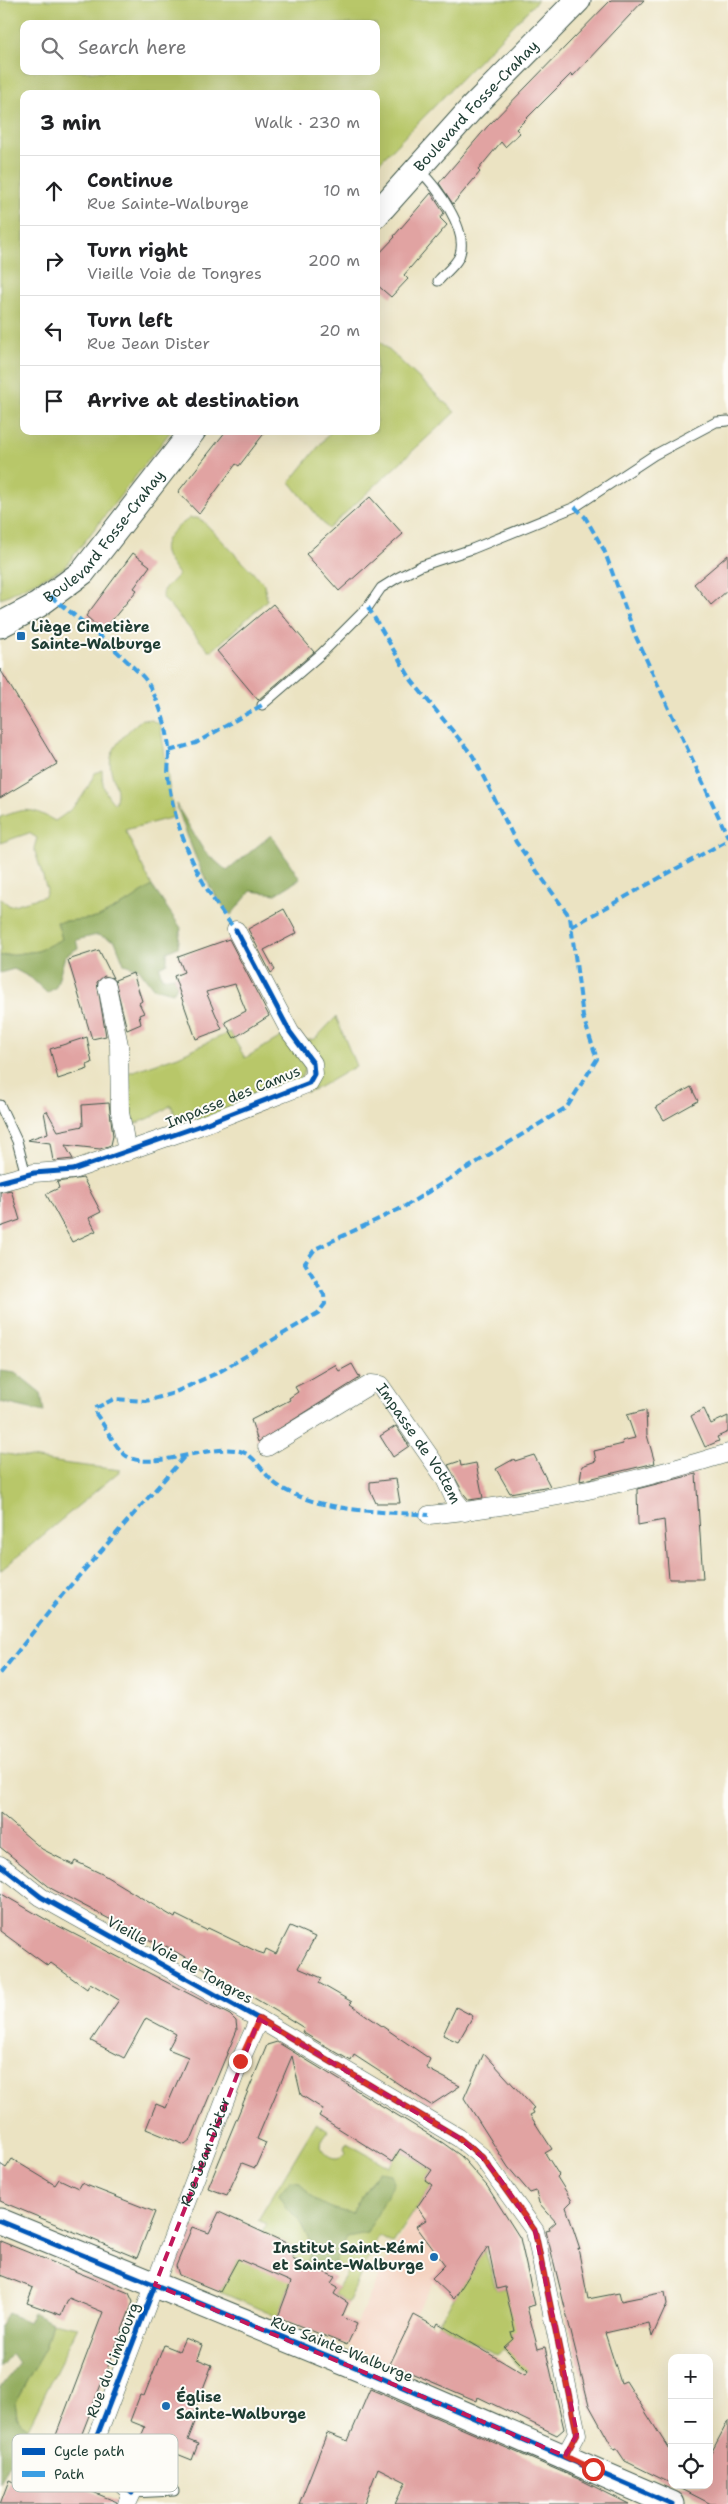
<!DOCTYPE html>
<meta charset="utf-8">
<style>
:root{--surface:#fff;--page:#f6f6f6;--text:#202124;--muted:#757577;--line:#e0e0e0}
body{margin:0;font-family:"Shantell Sans",sans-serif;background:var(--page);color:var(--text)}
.controls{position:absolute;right:15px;bottom:15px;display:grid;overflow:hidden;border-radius:10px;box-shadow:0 5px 20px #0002}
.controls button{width:45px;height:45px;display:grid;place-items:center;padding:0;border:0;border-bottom:1px solid var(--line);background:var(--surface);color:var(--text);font:25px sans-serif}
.stop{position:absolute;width:15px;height:15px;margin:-11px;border:4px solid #d93025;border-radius:50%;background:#fff}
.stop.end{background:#d93025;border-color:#fff;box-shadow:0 1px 5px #0008}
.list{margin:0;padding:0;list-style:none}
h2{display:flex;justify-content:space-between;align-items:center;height:65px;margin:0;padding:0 20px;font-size:21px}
h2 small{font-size:16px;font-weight:400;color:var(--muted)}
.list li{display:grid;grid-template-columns:32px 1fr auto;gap:15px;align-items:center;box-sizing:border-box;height:70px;padding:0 20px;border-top:1px solid var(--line)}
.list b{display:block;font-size:19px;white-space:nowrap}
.list p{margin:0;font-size:16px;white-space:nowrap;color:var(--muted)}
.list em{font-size:16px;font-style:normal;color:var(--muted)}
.icon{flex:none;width:28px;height:28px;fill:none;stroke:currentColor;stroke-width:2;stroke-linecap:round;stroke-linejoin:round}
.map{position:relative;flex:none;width:728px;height:2504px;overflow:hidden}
.search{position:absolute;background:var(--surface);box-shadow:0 5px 20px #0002;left:20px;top:20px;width:360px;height:55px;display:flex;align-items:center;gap:12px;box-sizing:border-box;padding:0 18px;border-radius:10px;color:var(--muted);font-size:19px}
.panel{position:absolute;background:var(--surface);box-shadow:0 5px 20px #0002;left:20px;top:90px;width:360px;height:345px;border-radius:10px}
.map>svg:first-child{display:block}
</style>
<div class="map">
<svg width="728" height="2504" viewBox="0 0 728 2504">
<rect width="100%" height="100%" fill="#fdfcf7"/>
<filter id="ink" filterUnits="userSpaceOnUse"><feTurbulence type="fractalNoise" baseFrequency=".02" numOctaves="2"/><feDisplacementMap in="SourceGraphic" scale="10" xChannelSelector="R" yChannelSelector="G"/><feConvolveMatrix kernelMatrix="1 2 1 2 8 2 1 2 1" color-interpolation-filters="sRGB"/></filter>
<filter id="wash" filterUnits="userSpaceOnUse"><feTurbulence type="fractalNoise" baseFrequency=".0096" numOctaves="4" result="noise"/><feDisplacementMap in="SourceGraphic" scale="20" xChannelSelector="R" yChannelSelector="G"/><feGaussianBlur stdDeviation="1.12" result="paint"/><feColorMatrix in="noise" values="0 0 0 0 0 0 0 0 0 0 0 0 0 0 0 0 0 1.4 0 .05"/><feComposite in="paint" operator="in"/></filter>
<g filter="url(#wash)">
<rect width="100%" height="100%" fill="#ebe3c2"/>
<path fill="#f4d3c1" d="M461,2157L487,2186L467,2277L454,2299L435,2281L414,2315L390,2364L347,2345L382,2269L417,2207L439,2176Z"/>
<g fill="#b8c769" stroke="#6c824e" fill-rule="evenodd">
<path d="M0,0H538L376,166V94H24V431H171L64,568L0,599ZM24,24H376V71H24Z"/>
<path d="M376,338L455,412L328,529L290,482L331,431H376Z"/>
<path d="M190,518H197L203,521L264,584L267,600L213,650H208L163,598V590L178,575C174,568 167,560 165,553C161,537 179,526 190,518Z"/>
<path d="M142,719L151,720L160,724C166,755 168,786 174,817L125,830L152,886L130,901L97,918L57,922L62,939L38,951L0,956V898L10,906L45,896L47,890L34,848L37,838L29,833L0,843V817C27,808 30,807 55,821C77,807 84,796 95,773L102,770C102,784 104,794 115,804C120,786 114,786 111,770C106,749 128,731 142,719Z"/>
<path d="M336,1017L356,1066L320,1087L305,1093L311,1087L302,1041L315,1039Z"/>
<path d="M230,1032L245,1058L286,1034L306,1068L300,1080L182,1129L171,1105C155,1116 144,1123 125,1125L121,1075L178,1056Z"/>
<path d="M0,1453L69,1464L121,1470L0,1571Z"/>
<path d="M316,2123L328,2131L322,2139L321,2147C327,2158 337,2162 346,2153L344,2148L347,2143L389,2167L400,2149L432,2170L425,2180L432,2185L393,2243L379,2235L348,2303L334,2294L348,2271L334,2262L374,2177L352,2213C328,2210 313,2203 300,2182L288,2209L299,2220L313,2248L305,2267L291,2261L297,2248L260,2238L267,2224L258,2220Z"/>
<path d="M485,2250L496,2289L505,2287L526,2329L511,2333L529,2371L524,2372L504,2349L497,2355L438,2323Z"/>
<path d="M239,2257L288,2267L291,2282L278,2317L220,2292Z"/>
<path d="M52,2322L78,2327L28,2428L17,2417L15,2402L45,2348Z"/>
</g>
<g fill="#92ac5d" stroke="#587448">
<path d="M176,804L204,851L227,871L271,835L300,879L276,894L251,891L231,915C202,885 190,842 176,804Z"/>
<path d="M152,886L181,928L178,947L167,952V963L159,967L162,978L174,976L177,985L173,993L153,988L139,969L124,964L115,941L97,935L76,940L78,948L65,956L56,987L47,993L31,978L14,969L0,973V956L38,951L62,939L57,922L97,918L130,901Z"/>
<path d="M0,1370L15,1372L41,1393L44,1412L0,1402Z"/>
<path d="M380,2172L391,2174L394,2183L367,2233L347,2237L331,2269L325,2266L323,2271L317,2269L316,2273L305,2267L313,2248L299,2220L288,2209L279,2195L290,2181L300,2182C312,2202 329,2210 352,2213L374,2177Z"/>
<path d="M33,2312L52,2322L45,2348L15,2402L17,2417L28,2428L0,2483V2388L19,2363L12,2353L0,2367V2326L8,2313L28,2322Z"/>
</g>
<g id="blocks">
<g fill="#e1a3a2">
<path d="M611,0H644L573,76L571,74L516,129L520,133L505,147L501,142L478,170L480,172L453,204L439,183L487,127Z"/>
<path d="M431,193L444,213L440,218L447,225L404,275L408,279L391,297L376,284V257L395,237L394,236Z"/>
<path d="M226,431H266L239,466L236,464L199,514L178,492Z"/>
<path d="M370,497L403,534L339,591L306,554Z"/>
<path d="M133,553L150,566L134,588L137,590L103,631L86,616Z"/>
<path d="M728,555V590L711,605L694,584Z"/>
<path d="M273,604L314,652L258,700L217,651Z"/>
<path d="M0,669L57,764L0,798Z"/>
<path d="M284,909L297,933L264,950L275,970L271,973L248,929Z"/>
<path d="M229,939L269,1016L234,1038L225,1022L246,1011L235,984L206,992L222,1029L196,1039L174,976L184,972L178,957Z"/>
<path d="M99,950L113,978L104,976L97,982L106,1036L92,1039L68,960Z"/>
<path d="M133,973L142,1001L139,1003L144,1013L139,1015L141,1024L127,1030L115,980Z"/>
<path d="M87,1037L92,1063L87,1065L88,1069L58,1079L50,1049Z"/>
<path d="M691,1087L698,1101L664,1120L656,1107Z"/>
<path d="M109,1103L113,1136L111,1145L100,1149L65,1145L73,1159L53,1161L50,1143L27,1140L48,1133L44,1112L47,1111L58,1131L83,1126L82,1105Z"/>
<path d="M83,1178L101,1212L89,1218L96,1231L72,1242L46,1194L59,1188L57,1182Z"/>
<path d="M11,1190L20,1220L0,1227V1192Z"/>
<path d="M352,1364L360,1378L258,1442L251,1420L290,1400L289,1398L298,1392L295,1387L309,1380L335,1365L339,1371Z"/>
<path d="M704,1409L711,1424L728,1416V1432L717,1437L719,1441L705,1447L691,1416Z"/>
<path d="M646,1410L647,1435L655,1463L580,1481L582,1466L596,1461L594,1451L623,1444L622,1441L635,1438L627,1415Z"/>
<path d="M396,1426L409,1446L393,1457L380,1436Z"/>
<path d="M534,1455L550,1486L510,1493L496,1469L514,1459L515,1461Z"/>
<path d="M460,1461L461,1466L476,1463L483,1498L469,1500L464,1494L448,1465Z"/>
<path d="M696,1474L703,1579H669L664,1520L638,1525L637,1489Z"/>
<path d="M396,1479L400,1503H376L370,1490V1482Z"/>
<path d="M0,1813L42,1849L73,1865L75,1861L102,1874L175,1918L176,1915L206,1930L208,1928L258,1952L264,1954L266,1949L276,1954L290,1926L315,1937L298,1968L322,1978L319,1983L352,2002L350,2004L430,2059L426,2068L460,2086L431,2105L354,2055L351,2061L302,2032L304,2028L288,2018L166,1946L165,1948L52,1889L0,1847Z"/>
<path d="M0,1893L45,1919L230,2015L236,2021L237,2030L191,2140L185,2145L146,2129L156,2104L166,2108L188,2057L168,2049L176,2034L146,2018L124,2058L91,2041L119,2000L90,1983L87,1989L51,1963L48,1966L0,1931Z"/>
<path d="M456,2007L473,2016L458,2042L443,2035Z"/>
<path d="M277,2042L443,2143L461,2156L487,2186L520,2238L535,2305L527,2307L538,2349L545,2347L564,2429L557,2435L478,2397L477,2401L390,2364L414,2315L436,2327L438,2323L525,2375L528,2371L504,2347L513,2339L511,2332L515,2331L505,2287L497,2289L488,2246L454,2299L432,2278L445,2265L416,2226L426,2220L417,2207L432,2185L425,2180L432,2170L400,2149L392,2162L319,2116L323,2109L301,2095L292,2056L257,2139L266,2143L255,2168L242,2163L227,2195L208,2188L267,2045Z"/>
<path d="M484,2053L534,2108L532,2109L534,2113L530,2115L552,2149L545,2153L559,2175L557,2177L572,2201L566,2207L580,2249L578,2248L588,2299L619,2293L621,2301L665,2292L667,2304L652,2337L649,2323L605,2333L621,2383L626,2381L672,2454V2474L668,2482L625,2461L617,2449L614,2450L589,2405L546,2231L550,2230L549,2228L556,2222L539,2203L536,2191L530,2193L508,2167L464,2098Z"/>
<path d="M12,2159L55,2185L59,2179L78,2188L81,2183L155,2212L137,2258L0,2201V2164L6,2168Z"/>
<path d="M219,2212L297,2248L292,2258L335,2277L331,2283L338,2287L334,2294L348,2303L342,2317L357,2324L347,2345L278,2317L291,2282L238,2259L220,2292L179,2275L176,2266L192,2227L209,2233Z"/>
<path d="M0,2241L129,2293L133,2302L64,2480L117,2502V2504H0L9,2480L25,2487L32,2468L42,2472L103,2312L69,2298L61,2315L27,2303L33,2288L0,2275Z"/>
<path d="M185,2338L202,2345L197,2359L212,2365L193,2415L197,2417L188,2440L198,2444L192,2460L167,2450L163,2458L153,2463L142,2459L136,2448L145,2427L130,2421L140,2395L144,2396L164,2345L179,2351Z"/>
<path d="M370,2389L583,2481L629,2504H395L406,2482L378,2468L364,2504H299L327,2433L348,2441Z"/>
<path d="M728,2421V2504H711L674,2485H709V2457Z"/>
</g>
</g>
</g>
<g filter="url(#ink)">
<use href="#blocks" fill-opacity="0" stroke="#3e5649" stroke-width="1"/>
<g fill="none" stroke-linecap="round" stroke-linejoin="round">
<g stroke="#3e5649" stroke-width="11">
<g id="lane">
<path d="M419,170C437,187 468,229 460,254C458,263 445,273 438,281"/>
<path d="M262,705L321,654L368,607L381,588L397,578L421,566L472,549L575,507L654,455L716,422L728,421"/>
<path d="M0,1105L17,1141L26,1175"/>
<path d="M132,2493L174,2491"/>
</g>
</g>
<g stroke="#3e5649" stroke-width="19">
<g id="street">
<path d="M107,986L119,1045L120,1112L127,1152"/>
<path d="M0,1182L34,1173L73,1170L202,1125L309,1083L314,1074L313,1063L290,1032L236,930"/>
<path id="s1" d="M267,1447L371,1384L380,1385L444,1477L455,1500L465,1512"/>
<path d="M429,1515C528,1505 633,1483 728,1453"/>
<path d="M0,1865L41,1897L259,2019L459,2138L482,2157L535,2231L577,2434L565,2456"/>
<path id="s2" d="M127,2504L132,2493L107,2471L97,2436L240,2061L259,2019"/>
</g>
</g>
<g stroke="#3e5649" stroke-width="27">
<g id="secondary">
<path id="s3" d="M376,215L471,109L578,0"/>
<path id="s4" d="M0,625L38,605L83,572L193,431"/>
<path d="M0,2221L377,2376L672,2504"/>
</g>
</g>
<use href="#lane" stroke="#fff" stroke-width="9"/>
<use href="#street" stroke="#fff" stroke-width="18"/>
<use href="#secondary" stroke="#fff" stroke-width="25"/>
<g stroke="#3c9ee2" stroke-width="4" stroke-dasharray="8 4" stroke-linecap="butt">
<path d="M575,507L585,517L604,550L636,637L728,837"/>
<path d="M50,596C78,618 106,640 131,665C137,671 145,677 149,685C160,704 169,731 169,753C169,761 168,768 168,776C173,828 202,891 236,930"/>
<path d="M368,607L412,681L473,756L516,842L570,917L583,1017L597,1059L567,1107L402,1208L315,1249L305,1263L324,1295L325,1304L318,1313L219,1372L171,1394L146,1401L114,1399L96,1408V1414C104,1424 115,1447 125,1455C150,1474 217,1439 245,1453C259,1460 266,1479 280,1487C323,1513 381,1511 429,1515"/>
<path d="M169,751L196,743L262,705"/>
<path d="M571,927L728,840"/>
<path d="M0,1674L63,1594L185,1456"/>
</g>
<g stroke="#fdfcf7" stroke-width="8">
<g id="cycleway">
<path d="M0,1182L34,1173L73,1170L202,1125L309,1083L314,1074L313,1063L290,1032L236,930"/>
<path d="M0,1865L41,1897L259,2019L459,2138L482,2157L535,2231L577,2434L565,2456"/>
<path d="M0,2221L377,2376L672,2504"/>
<path d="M132,2493L107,2471L97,2436L155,2285"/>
</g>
</g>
<use href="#cycleway" stroke="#0057b8" stroke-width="5"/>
</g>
</g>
<g fill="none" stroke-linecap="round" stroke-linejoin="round" filter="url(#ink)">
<path stroke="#d93025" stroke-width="6" d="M240,2061L259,2019L459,2138L482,2157L535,2231L577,2434L565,2456L593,2469"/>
</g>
<path fill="none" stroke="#c2185b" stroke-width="4" stroke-dasharray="10 6" stroke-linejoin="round" d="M259,2019L459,2138L482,2157L500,2179L535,2231L577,2434L565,2456L155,2285Z"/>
<g fill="#1f6fb2" stroke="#fdfcf7" stroke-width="2">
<rect x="16" y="631" width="10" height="10" rx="2.5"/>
<circle cx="434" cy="2257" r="5"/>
<circle cx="166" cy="2406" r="5"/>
</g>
<g text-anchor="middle" stroke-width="4" stroke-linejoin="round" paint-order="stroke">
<g font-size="15" fill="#1f3d34" stroke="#fdfcf7">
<text dy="5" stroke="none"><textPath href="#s3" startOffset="148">Boulevard Fosse-Crahay</textPath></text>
<text dy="5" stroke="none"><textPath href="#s4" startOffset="139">Boulevard Fosse-Crahay</textPath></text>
<text transform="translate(233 1097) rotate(-22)" y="5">Impasse des Camus</text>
<text dy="5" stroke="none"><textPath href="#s1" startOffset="201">Impasse de Vottem</textPath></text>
<text transform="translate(180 1960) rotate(29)" y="5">Vieille Voie de Tongres</text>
<text dy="5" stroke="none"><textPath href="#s2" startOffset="386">Rue Jean Dister</textPath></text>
<text transform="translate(342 2349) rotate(22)" y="5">Rue Sainte-Walburge</text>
<text transform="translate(113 2360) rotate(-69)" y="5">Rue du Limbourg</text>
</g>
<g font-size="15" font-weight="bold" fill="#1f3d34" stroke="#fdfcf7" text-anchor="start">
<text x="31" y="632">Liège Cimetière<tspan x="31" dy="17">Sainte-Walburge</tspan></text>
<text x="424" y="2253" text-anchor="end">Institut Saint-Rémi<tspan x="424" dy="17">et Sainte-Walburge</tspan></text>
<text x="176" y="2402">Église<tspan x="176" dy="17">Sainte-Walburge</tspan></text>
</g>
</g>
<rect x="12" y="2434" width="166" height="58" rx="8" fill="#fdfcf7" stroke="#bac3bc" stroke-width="1"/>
<rect x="22" y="2448" width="23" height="7" fill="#0057b8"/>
<rect x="22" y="2471" width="23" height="6" fill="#3c9ee2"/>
<g font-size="14" fill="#1f3d34">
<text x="54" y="2456">Cycle path</text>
<text x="54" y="2479">Path</text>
</g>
</svg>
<div class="controls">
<button>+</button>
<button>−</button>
<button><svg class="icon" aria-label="locate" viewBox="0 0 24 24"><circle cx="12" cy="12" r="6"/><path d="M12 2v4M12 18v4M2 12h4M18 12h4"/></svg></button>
</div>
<div class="stop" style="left:593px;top:2469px"></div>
<div class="stop end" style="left:240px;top:2061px"></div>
<div class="search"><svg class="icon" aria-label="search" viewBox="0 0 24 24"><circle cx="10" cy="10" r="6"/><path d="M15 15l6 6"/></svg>Search here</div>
<section class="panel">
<h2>3 min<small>Walk · 230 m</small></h2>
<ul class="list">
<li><svg class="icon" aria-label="ahead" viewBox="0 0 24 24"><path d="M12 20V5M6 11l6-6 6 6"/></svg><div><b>Continue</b><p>Rue Sainte-Walburge</p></div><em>10 m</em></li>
<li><svg class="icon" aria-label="right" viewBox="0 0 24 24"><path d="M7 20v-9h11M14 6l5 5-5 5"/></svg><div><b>Turn right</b><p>Vieille Voie de Tongres</p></div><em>200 m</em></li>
<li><svg class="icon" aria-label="left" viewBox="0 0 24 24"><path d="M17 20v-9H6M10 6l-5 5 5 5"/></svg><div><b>Turn left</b><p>Rue Jean Dister</p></div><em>20 m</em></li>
<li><svg class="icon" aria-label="arrive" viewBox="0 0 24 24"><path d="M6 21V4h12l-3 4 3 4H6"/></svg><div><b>Arrive at destination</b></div></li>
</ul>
</section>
</div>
